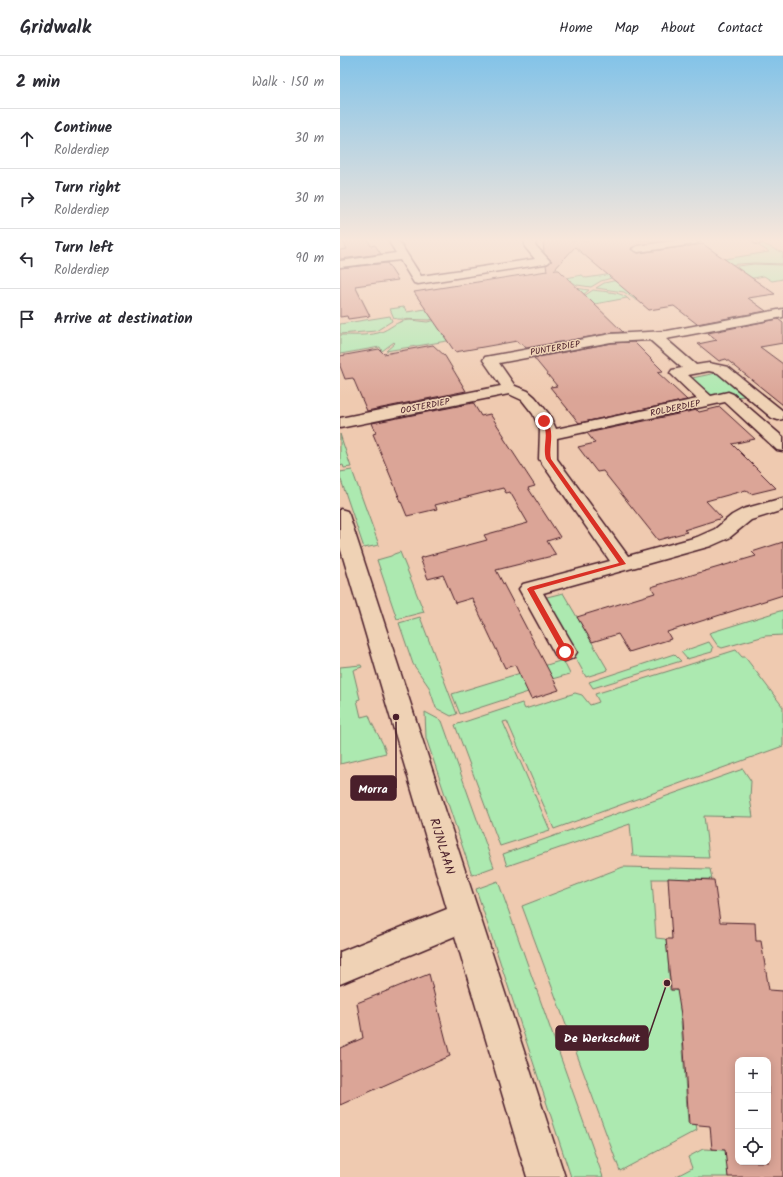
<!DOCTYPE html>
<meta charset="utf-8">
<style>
:root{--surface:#fff;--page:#f7f7f7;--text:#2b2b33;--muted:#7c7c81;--line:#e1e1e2}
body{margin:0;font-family:Kalam,sans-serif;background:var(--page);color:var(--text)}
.controls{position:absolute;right:12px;bottom:12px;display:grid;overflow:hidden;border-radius:8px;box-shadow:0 2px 10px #0003}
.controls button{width:36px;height:36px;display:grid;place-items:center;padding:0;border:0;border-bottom:1px solid var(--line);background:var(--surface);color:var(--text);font:20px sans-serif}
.stop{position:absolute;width:12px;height:12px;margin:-9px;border:3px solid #d93025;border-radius:50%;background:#fff}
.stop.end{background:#d93025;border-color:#fff;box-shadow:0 1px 4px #0008}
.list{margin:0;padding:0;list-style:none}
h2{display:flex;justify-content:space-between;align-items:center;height:52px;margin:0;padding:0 16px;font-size:17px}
h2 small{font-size:13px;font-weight:400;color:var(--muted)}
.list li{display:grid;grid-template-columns:26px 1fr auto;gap:12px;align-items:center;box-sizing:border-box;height:60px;padding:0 16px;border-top:1px solid var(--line)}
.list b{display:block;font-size:15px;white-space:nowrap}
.list p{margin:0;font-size:13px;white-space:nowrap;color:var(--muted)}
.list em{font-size:13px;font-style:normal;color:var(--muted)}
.icon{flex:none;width:22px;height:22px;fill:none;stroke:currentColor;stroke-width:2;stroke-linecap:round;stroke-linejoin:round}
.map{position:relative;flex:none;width:443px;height:1121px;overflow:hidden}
header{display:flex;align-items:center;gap:24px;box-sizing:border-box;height:56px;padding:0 20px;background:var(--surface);border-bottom:1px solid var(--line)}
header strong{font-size:19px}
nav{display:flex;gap:22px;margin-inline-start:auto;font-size:14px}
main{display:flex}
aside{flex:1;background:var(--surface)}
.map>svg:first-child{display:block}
</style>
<header>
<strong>Gridwalk</strong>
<nav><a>Home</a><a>Map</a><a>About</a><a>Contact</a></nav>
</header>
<main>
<aside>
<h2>2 min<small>Walk · 150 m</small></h2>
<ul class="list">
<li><svg class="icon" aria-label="ahead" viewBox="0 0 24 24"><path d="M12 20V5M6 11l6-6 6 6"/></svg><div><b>Continue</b><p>Rolderdiep</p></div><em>30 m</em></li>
<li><svg class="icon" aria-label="right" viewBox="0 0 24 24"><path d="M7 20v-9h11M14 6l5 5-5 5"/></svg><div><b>Turn right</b><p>Rolderdiep</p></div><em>30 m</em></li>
<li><svg class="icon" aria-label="left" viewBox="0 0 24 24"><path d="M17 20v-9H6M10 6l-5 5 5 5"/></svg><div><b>Turn left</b><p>Rolderdiep</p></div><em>90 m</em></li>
<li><svg class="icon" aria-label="arrive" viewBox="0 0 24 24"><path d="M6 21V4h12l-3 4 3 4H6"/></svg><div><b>Arrive at destination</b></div></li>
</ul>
</aside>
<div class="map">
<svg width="443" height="1121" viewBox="0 0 443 1121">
<rect width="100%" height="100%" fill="#efcab0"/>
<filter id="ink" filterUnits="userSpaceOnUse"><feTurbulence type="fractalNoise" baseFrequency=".025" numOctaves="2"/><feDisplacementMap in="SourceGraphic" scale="8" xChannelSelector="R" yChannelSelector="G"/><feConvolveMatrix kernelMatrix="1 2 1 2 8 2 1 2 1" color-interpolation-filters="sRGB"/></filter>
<g filter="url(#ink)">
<g fill="#ace9b0" stroke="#7b846e">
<path d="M419,186L443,197V208L414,207L321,213L429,196L414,187Z"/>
<path d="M414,208L443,209V223L432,225L424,220L296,244L284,236L256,232L264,227L273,225Z"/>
<path d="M299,214L261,225L251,231L237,229L226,222L242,219L246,222Z"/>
<path d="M235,232L249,234L243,239L89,264L57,263L54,262L50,253L64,251L67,256L148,243Z"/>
<path d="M253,234C263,236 284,235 290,245L287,242L228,253L238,244Z"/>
<path d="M50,260L52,265L36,275L0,278V268Z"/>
<path d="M70,264L87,266L97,264L113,284L46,295L55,287L54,286L42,295L40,291L0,298V279C12,279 26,280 38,277C52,273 54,265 70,264Z"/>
<path d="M381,316L409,340L368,342L347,323Z"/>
<path d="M0,378L11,411L4,412L3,409L0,410Z"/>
<path d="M12,414L39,489L24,492L0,421V416Z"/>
<path d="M60,496L84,556L57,563L37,504L51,500L54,498Z"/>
<path d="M223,537L268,614L246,621L203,542Z"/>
<path d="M443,554V579L425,580L382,592L378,590L369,577Z"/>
<path d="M80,561L117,658L111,660L96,652L89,631L73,608L59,567Z"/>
<path d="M369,586L373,592L372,596L347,603L341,596Z"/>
<path d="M396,594L402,601H405L443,651V690L214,773L167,665L163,666L210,774L160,790L115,669L182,647L185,653L235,637L242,639L250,649L259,646L255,638Z"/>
<path d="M334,598L341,605L253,632L249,626Z"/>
<path d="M223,604L230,618L212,623L188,636L120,658L112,638Z"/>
<path d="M21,609L22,611L13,614L20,643L17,644L21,661L29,659C33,673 43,684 46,697L0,708V611Z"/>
<path d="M85,656L102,665L154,811L132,819L86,682Z"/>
<path d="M403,713L411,725L410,742L413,761L364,760L369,802L293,800L290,768L167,810L163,798Z"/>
<path d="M283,811L370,813L372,823H312L316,882L325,883L327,885L330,934H339L348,1067L356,1068L357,1074L280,1115L182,850Z"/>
<path d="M158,825L263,1121H231L136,833Z"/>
<path d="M363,1093L386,1094L388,1121H335L352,1112L348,1101Z"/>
</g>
<g fill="#dba597" stroke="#4a1f2b" fill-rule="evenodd">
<path d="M2,184H28L31,190L35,189L41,198L0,203V194L7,193Z"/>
<path d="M203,184H330L298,189L291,192L298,197L363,188L435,238L408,242L426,255L357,268L334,250L309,254L235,191L214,214H219L283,276L271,277L186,292L182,287L179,288L177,285L115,296L74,236L207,215L206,209L212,205L204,197Z"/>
<path d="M47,207L58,224L15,230L30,260L8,263L7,260L0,261V212Z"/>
<path d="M438,263L443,267V287L420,291L443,308V349L386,303L379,305L358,288L377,284L368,277Z"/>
<path d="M294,286L323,315L317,316L347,344L239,367L210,331L217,330L194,302L271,287Z"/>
<path d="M93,289L105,300L126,335L27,355L13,322L5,323L0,310V300L39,293L44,298Z"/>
<path d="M133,347L141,360L150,358L165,381H163L195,430L188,432L220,481L207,485L216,499L156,514L219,634L191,643L175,609L165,612L132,542L115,547L103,519L88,523L80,502L147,484L144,479L188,467L170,436L166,437L163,432L95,449L97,453L67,460L33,378L36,377L32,367Z"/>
<path d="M380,351L415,383L392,388L436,432L411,438L406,434L366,445L382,462L344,474L347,476L318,484L263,415L257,416L238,391L255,387L247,377L357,354L359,356Z"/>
<path d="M443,486V539L327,576L331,583L289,596L278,578L252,586L237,561L315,537L311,531L416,500L412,496Z"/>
<path d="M328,822L374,824L380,866L415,867L416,885H421L429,934L443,935V1121H388L385,1094L372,1093L370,1070L349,1068L342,965L337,934H331L326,883H332ZM398,1004H428V1106H398Z"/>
<path d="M89,918L110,1000L0,1049V992L23,982L17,947Z"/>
</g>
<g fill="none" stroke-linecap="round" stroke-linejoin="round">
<g stroke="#4a1f2b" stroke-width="3">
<g id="minor">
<path d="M48,184H58L81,220L195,203L185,191V184H195V189L210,205L208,207L204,208L78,228L74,227L60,204L0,211V205L56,197Z"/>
<path d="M340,184L360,185L355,188L298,196L292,193L298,190Z"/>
<path d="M413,184H424V185L419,188L415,187Z"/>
<path d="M443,253V261L326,283L356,309L369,307L388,311L443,355V363L438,364L432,362L378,317L369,315L348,319L371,340L388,336L393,338L443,381V395L437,394L385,346L217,382V403L288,500L357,481L375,473L392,459L403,453L443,442V454L411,464L389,482L371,490L203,537L237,596L233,602L225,605L217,602L179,533L183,528L270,505L199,403L200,374L193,358L182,344L169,338L0,372V362L161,330L143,304L145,301L271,278L327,275ZM310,284L342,312L332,314L330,317L357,343L216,373L209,358L195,341L188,335L175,330L159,307L271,286Z"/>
<path d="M0,453L7,455L9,459L225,1121H187L115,880L0,928V896L107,853L0,491Z"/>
</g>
</g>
<use href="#minor" fill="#efd2b5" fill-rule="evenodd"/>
</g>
</g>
<linearGradient id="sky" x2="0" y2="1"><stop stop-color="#83c3e8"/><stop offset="0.54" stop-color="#f8e7db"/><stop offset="1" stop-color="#f8e7db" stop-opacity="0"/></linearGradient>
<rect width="443" height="341" fill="url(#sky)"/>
<path fill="#d93025" d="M204,363C217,372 208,391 211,403L286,508L194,534L229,596L225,599L223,598L187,533L190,531L279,507L206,403C202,389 210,379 202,365Z"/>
<g text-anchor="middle" stroke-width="3" stroke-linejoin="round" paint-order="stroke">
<g font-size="9" fill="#4a1f2b" stroke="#efd2b5">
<text transform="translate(215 292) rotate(-10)" y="3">PUNTERDIEP</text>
<text transform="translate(85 350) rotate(-11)" y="3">OOSTERDIEP</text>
<text transform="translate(335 352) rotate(-12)" y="3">ROLDERDIEP</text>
</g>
<g font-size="13" fill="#4a1f2b" stroke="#efd2b5">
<text transform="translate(103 790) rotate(73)" y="5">RIJNLAAN</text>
</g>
</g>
<path fill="none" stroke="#4a1f2b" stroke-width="1.5" d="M56 661L56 732M327 927L308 982"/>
<g fill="#4a1f2b" stroke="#efd2b5" stroke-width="1.5">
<circle cx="56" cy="661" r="4"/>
<circle cx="327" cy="927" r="4"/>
</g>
<g fill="#4a1f2b" stroke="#4a1f2b" stroke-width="1.5">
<rect x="11" y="720" width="45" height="24" rx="4"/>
<rect x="216" y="970" width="92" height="24" rx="4"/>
</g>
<g font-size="12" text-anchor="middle" font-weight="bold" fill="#fff">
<text x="33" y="737">Morra</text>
<text x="262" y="986">De Werkschuit</text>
</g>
</svg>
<div class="controls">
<button>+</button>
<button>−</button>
<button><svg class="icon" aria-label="locate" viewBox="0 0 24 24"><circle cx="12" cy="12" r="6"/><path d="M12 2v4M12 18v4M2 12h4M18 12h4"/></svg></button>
</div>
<div class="stop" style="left:225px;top:596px"></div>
<div class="stop end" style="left:204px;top:365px"></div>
</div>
</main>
